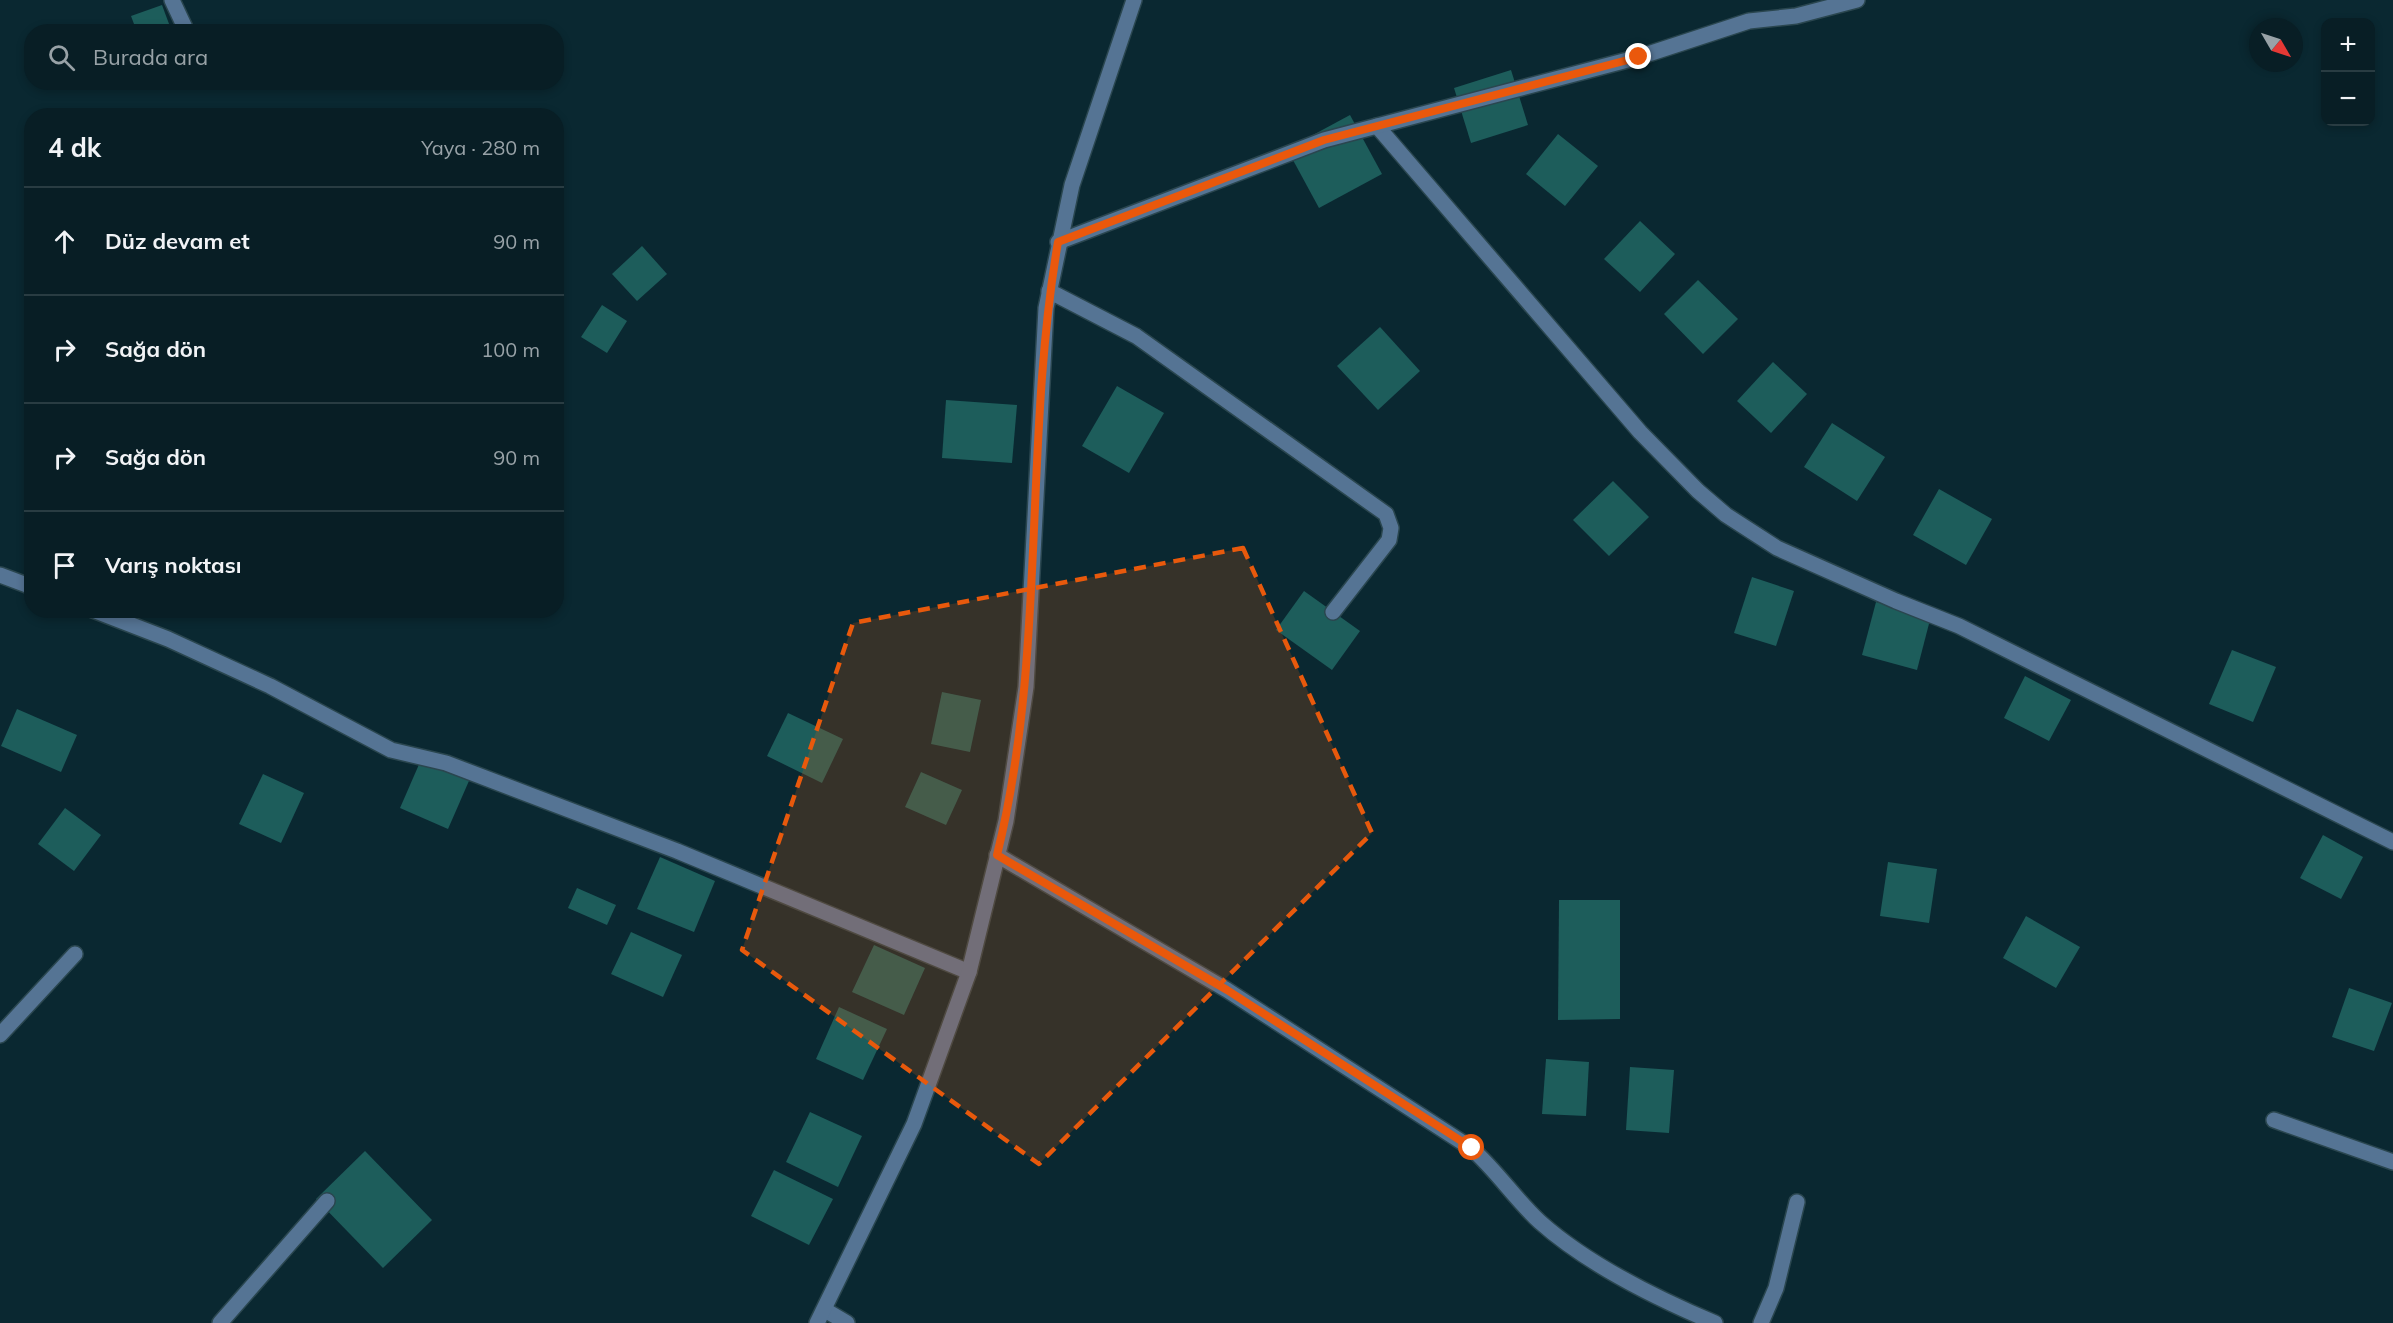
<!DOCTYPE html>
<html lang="tr">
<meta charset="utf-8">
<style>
:root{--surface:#081e25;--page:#11272d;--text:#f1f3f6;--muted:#98a2a7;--line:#293c42}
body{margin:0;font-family:Mulish,sans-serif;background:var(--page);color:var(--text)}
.controls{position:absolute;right:18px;top:18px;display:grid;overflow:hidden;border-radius:12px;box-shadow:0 3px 9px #0003}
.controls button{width:54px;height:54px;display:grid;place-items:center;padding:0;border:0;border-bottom:2px solid var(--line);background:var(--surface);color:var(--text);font:30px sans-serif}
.compass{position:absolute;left:2249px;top:18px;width:54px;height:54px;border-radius:50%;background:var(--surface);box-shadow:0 3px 9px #0003;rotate:129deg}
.stop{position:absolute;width:18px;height:18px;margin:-14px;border:4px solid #ea580c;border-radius:50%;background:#fff}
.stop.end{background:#ea580c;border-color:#fff;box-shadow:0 2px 6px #0008}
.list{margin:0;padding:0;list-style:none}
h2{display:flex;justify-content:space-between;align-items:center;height:78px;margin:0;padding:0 24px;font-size:26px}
h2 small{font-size:20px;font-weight:400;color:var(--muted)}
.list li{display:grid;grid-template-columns:39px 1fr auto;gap:18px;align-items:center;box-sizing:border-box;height:108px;padding:0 24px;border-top:2px solid var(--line)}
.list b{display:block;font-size:22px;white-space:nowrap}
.list em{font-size:20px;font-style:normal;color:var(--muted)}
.icon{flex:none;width:33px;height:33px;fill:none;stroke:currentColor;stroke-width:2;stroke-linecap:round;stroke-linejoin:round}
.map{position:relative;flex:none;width:2393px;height:1323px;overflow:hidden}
.search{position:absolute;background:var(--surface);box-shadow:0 3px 9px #0003;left:24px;top:24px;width:540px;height:66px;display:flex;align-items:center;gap:15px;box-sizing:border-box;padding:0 21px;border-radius:24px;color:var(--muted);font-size:22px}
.panel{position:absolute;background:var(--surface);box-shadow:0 3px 9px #0003;left:24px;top:108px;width:540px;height:510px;border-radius:24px}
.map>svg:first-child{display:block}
</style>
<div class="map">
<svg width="2393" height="1323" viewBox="0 0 2393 1323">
<rect width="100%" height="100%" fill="#0a2831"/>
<g fill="#1d5d5b">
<path d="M162,5L172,32H137L131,16Z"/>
<path d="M1511,70L1528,125L1471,143L1454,88Z"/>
<path d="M1350,115L1382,174L1319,208L1287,149Z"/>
<path d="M1558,134L1598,166L1565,206L1526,174Z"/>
<path d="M1640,221L1675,254L1640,292L1604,259Z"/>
<path d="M642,246L667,274L637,301L612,274Z"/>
<path d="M1698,280L1738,319L1703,354L1664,314Z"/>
<path d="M602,305L627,321L607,353L581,337Z"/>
<path d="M1380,327L1420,371L1378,410L1337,366Z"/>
<path d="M1773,362L1807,394L1771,433L1737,401Z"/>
<path d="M1117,386L1164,413L1129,473L1082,446Z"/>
<path d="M946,400L1017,405L1012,463L942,458Z"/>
<path d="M1832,423L1885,457L1857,501L1804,467Z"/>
<path d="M1613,481L1649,517L1609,556L1573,520Z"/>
<path d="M1939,489L1992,519L1966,565L1913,535Z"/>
<path d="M1752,577L1794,591L1776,646L1734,633Z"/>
<path d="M1304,591L1360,631L1332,670L1276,630Z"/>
<path d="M1876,602L1931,616L1917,670L1862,655Z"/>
<path d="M2232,650L2276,667L2253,722L2209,704Z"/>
<path d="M2025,676L2071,700L2049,741L2004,718Z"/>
<path d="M942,692L981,700L970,752L931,744Z"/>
<path d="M17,709L77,735L61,772L1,746Z"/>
<path d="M788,713L843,739L822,783L767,756Z"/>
<path d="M424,753L472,774L448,829L400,808Z"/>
<path d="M921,772L962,790L946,825L905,807Z"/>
<path d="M263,774L304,793L281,843L239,824Z"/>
<path d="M65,808L101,835L74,871L38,844Z"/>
<path d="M2323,835L2363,857L2341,899L2300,878Z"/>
<path d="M660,857L715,881L694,932L637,909Z"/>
<path d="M1888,862L1937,869L1929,923L1880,916Z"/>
<path d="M577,888L616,905L607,925L568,908Z"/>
<path d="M1559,900H1620V1019L1558,1020Z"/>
<path d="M2026,916L2080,947L2056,988L2003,958Z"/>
<path d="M631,932L682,955L663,997L611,974Z"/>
<path d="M874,945L925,968L904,1015L852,992Z"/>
<path d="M2349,988L2392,1003L2374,1051L2332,1037Z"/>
<path d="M839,1007L887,1029L863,1080L816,1059Z"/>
<path d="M1546,1059L1589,1062L1586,1116L1542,1114Z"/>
<path d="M1630,1067L1674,1070L1669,1133L1626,1130Z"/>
<path d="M810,1112L862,1136L838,1187L786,1162Z"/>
<path d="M365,1151L432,1220L383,1268L316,1199Z"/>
<path d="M774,1170L833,1199L809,1245L751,1216Z"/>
</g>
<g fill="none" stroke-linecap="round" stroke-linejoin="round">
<g stroke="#2a464f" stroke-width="18">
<g id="minor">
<path d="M172,0L187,32"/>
<path d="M1377,126L1640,432L1698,491L1726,515L1777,548L1896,601L1959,626L2393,842"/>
<path d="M1058,242L1324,140L1639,57L1749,21L1796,16L1857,0"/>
<path d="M1049,291L1136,336L1386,514L1391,528L1389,540L1333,612"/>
<path d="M0,575L32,587"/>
<path d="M93,610L168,639L270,686L391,750L446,763L677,851L969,972"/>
<path d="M997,855L1227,990L1471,1148C1497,1171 1515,1199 1540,1222C1586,1263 1658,1299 1715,1323"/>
<path d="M0,1035L75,954"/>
<path d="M2274,1120L2393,1162"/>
<path d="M825,1310L847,1323"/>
<path d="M220,1323L327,1201"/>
<path d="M817,1323L914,1124L969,972L1006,821L1026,687L1046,308L1072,185L1134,0"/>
<path d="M1761,1323L1776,1288L1797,1202"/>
</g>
</g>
<use href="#minor" stroke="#557494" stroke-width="15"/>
</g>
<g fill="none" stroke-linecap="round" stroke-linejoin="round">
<path stroke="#ea580c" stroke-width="8" d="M1472,1148L1227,990L997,855C1047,654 1023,445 1058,242L1324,140L1639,57"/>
</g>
<path fill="#e8590c" fill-opacity="0.2" stroke="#e8590c" stroke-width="4.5" stroke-dasharray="12 8" stroke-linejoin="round" d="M1243,548L1372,833L1039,1164L742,950L853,623Z"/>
</svg>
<div class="controls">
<button>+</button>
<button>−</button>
</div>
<svg class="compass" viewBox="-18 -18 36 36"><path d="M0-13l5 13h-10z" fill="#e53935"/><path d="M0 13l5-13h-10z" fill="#98a2a7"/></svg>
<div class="stop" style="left:1472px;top:1148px"></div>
<div class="stop end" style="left:1639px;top:57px"></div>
<div class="search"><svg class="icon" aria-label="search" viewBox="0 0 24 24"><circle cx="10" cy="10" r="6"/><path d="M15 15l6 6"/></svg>Burada ara</div>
<section class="panel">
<h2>4 dk<small>Yaya · 280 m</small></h2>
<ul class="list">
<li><svg class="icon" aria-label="ahead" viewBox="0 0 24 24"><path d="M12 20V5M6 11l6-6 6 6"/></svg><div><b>Düz devam et</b></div><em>90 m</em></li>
<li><svg class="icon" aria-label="right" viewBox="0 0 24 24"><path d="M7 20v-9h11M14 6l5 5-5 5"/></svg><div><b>Sağa dön</b></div><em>100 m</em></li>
<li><svg class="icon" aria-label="right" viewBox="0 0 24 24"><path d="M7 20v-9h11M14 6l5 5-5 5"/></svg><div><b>Sağa dön</b></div><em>90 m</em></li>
<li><svg class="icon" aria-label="arrive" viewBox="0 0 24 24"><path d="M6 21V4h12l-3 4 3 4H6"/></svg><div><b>Varış noktası</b></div></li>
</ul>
</section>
</div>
